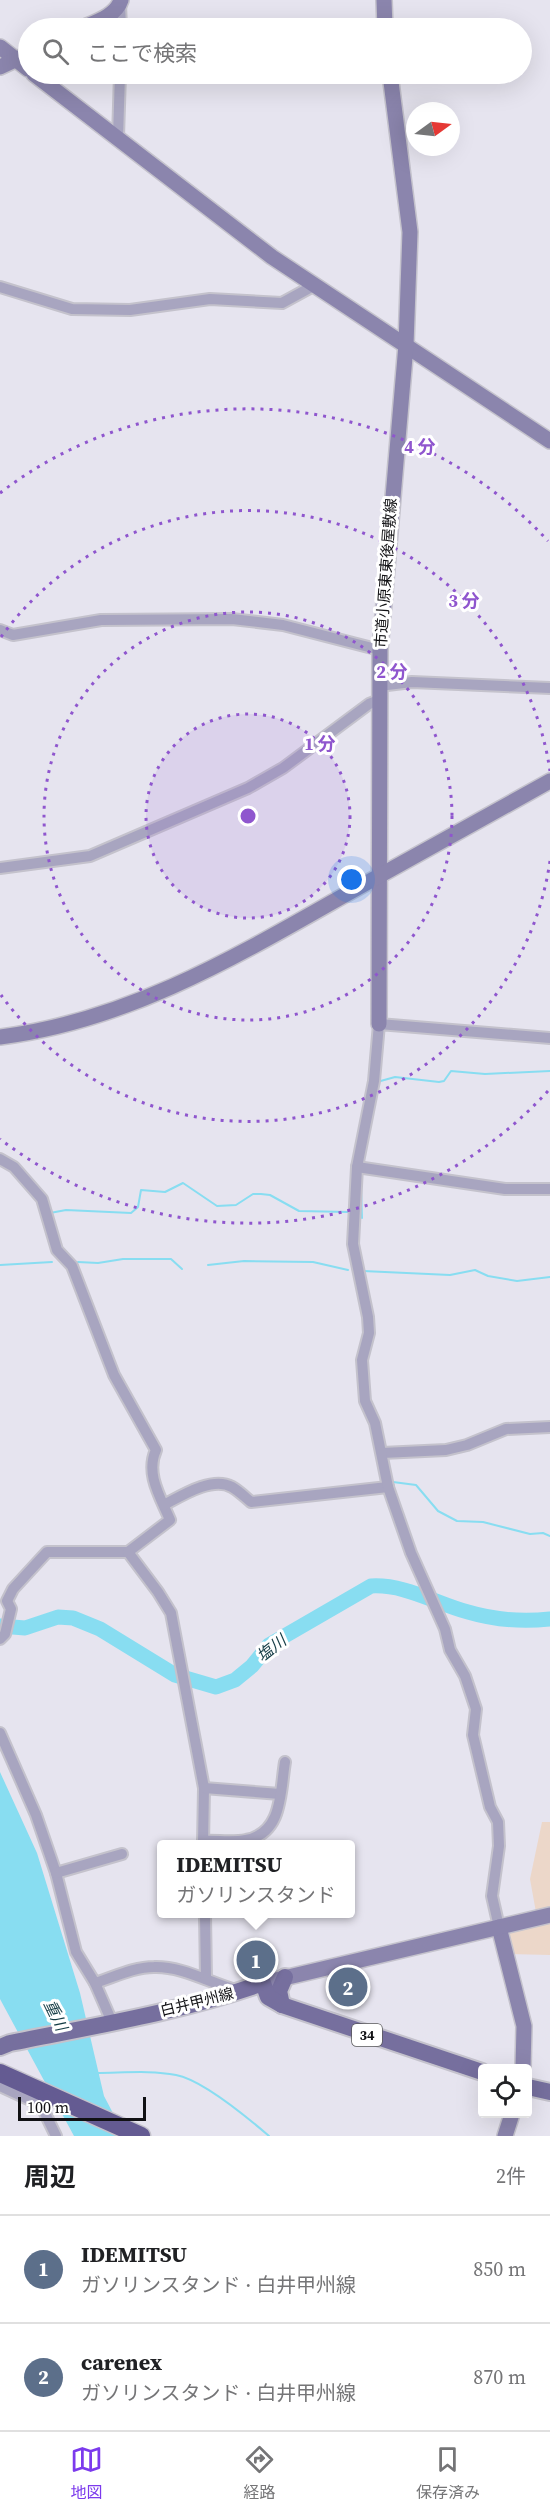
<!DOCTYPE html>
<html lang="ja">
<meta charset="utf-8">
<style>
:root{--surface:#fff;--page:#f2f2f2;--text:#202124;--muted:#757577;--line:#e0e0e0;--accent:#7c3aed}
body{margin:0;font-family:"Source Serif 4","Noto Sans JP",serif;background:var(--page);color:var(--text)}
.controls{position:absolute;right:18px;bottom:18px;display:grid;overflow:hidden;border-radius:6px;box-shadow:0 6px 24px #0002}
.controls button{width:54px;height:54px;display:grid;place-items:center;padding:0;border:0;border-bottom:2px solid var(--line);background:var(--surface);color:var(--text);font:30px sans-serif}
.compass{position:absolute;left:406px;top:102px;width:54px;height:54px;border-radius:50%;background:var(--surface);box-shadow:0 6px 24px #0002;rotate:75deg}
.scale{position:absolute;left:18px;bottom:15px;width:128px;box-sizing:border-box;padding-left:6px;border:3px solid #111114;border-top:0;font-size:16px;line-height:21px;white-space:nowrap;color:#111114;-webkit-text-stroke:4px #fff;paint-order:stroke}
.you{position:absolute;left:352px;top:880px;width:21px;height:21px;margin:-15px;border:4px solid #fff;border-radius:50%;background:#1a73e8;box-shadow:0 0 0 9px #1a73e833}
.badge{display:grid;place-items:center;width:39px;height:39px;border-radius:50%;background:var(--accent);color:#fff;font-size:20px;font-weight:700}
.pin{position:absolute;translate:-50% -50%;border:3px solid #fff;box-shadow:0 2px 6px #0006}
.popup{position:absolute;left:157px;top:1840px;width:198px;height:78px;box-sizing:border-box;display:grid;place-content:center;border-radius:6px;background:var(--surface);filter:drop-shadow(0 2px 4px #0005);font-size:20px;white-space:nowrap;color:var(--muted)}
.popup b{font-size:22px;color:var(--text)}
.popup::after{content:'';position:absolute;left:50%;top:100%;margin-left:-12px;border:12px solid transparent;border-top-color:var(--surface)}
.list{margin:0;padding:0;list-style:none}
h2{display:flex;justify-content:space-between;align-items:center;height:78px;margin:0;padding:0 24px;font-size:26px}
h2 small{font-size:20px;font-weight:400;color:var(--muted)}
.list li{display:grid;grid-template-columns:39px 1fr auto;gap:18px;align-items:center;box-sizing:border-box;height:108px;padding:0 24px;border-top:2px solid var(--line)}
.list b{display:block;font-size:22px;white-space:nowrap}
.list p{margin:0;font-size:20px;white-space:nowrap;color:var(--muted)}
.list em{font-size:20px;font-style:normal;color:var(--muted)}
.icon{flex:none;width:33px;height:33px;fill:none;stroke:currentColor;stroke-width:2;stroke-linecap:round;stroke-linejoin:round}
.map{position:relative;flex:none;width:550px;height:2136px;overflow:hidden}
.search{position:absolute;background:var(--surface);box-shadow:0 6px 24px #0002;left:18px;right:18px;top:18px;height:66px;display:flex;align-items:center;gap:15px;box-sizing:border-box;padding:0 21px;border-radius:33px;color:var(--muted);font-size:22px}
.sheet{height:294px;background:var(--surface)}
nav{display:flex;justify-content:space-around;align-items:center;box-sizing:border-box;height:84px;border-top:2px solid var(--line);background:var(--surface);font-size:16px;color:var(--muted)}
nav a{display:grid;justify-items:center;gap:3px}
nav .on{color:var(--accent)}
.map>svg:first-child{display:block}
</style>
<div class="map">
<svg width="550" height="2136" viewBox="0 0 550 2136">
<rect width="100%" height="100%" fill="#e6e4ef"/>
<path fill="#ecd7c9" d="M542,1822H550V1955L505,1954L499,1927L537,1918L530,1879Z"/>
<path fill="#88ddf1" d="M0,1772L37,1853L80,1993L104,2096L125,2136H74L0,1999Z"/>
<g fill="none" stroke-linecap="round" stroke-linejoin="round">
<g stroke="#88ddf1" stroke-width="2">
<path d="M377,1082L395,1077L439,1082L444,1081L451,1071L485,1074L550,1071"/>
<path d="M361,1188L362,1218"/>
<path d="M50,1213L66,1210L131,1213L138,1207L141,1190L165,1192L183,1183L217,1206L236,1205L253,1194H261L270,1195L299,1211L348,1212"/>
<path d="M78,1262L98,1263L123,1259H171L182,1269"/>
<path d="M0,1265L52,1262"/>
<path d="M208,1265L244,1261L313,1262L348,1270"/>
<path d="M363,1271L450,1275L475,1270L488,1276L517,1281L550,1277"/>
<path d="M393,1482L416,1485L438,1511L457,1521L483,1522L530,1534L543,1533L550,1536"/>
<path d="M96,2073C122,2073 151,2070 176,2075C203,2080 248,2118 269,2136"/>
</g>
<path stroke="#88ddf1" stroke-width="15" d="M0,1626L25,1628L58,1617L73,1618L100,1629L175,1675L216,1687L235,1680L252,1666L269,1645L371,1586C405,1584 435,1603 468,1612C495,1620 522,1622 550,1619"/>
<g stroke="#c4c2cc" stroke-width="14">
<g id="street">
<path d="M120,4L121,28"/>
<path d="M118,137L120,74"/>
<path d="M0,287L72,309L130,310L210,299L282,303L315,285"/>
<path d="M0,630L13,635L101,620L232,619L283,625L380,650"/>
<path d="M379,686L412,682L550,688"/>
<path d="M0,868L90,856L248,788L283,768L369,704L379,700"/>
<path d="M0,1159L14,1167L42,1199L57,1250L72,1266L114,1375L156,1450C145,1474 161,1498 170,1520L128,1552H47L13,1589L7,1601L11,1609L5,1634L0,1639"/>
<path d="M357,1167L505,1189H550"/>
<path d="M382,1453L446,1450L467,1445L506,1429L550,1427"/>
<path d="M164,1505C181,1496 212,1476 232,1487C239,1491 245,1497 251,1502L388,1487"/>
<path d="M128,1552L158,1592L171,1613L204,1788L203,1844"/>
<path d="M0,1733L36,1815L56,1873L76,1952L95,1983C114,1977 134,1967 154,1967C182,1966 210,1983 236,1990"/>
<path d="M204,1788L280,1794"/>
<path d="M203,1841C216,1840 232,1843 246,1840C283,1833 280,1792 285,1762"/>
<path d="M56,1873L122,1854"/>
<path d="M205,1914L206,1979"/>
<path d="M499,1927L492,1896L499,1846L498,1822L490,1807L473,1735L476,1709L465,1676L450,1650L445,1629L411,1553L388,1487L375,1423L365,1401L362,1360L369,1333L368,1317L353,1244L357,1167L374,1081L379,1024L550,1038"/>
<path d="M95,1983L112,2022"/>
<path d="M0,2086L41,2105L56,2136"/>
</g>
</g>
<g stroke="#c4c2cc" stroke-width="18">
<g id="secondary">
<path d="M384,0L385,28"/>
<path d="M82,28C96,22 116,16 121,0"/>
<path d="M0,47L28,69"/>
<path d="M0,67L28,54"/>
<path d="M34,74L272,257L550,441"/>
<path d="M379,1024L380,650L406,345L410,232L390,74"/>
<path d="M0,1037C127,1021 234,958 343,896C412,858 481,820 550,781"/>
<path d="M499,1927L524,2026L523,2068"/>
<path d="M263,1983L550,1915"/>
<path d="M505,2136L512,2114"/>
</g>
</g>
<g stroke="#c4c2cc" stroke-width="20">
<g id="primary">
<path d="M282,2005L279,1991L285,1977"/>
<path d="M0,2047L10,2043C94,2026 181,2012 263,1983L268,1997L282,2005L482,2072"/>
<path d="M528,2087L550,2092"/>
</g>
</g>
<g stroke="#c4c2cc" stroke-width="21">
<path id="highway" d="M0,2073L141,2136"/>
</g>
<use href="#street" stroke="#a8a5c0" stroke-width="10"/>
<use href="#secondary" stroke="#8b85ad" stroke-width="15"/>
<use href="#primary" stroke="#766f9e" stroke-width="16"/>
<use href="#highway" stroke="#645b92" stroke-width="18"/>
</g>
<circle cx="248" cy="816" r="102" fill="#8f56ce" fill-opacity=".12"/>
<g fill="none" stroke="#8f56ce" stroke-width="3" stroke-dasharray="3 6">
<circle cx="248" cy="816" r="102"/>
<circle cx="248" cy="816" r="204"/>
<path d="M550 861A305 305 0 0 1 1 995M1 637A305 305 0 0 1 550 771"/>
<path d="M548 1091A407 407 0 0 1 0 1139M0 493A407 407 0 0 1 548 541"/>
</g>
<g text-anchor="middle" stroke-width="6" stroke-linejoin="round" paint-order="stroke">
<rect fill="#fff" stroke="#58585a" stroke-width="1.5" x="352" y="2024" width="30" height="22" rx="4.5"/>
<g font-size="14" font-weight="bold" fill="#111114">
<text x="367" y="2040">34</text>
</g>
<g font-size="15" fill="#111114" stroke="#fff">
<text transform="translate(386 573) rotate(-86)" y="5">市道小原東東後屋敷線</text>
<text transform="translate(197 2002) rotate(-14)" y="5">白井甲州線</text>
</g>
<g font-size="16" font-style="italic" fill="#143c45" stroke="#fff">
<text transform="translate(271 1648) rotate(-38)" y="6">塩川</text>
<text transform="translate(56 2015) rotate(64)" y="6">重川</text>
</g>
</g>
<circle cx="248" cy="816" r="9" fill="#8f56ce" stroke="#fff" stroke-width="3"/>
<g font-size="18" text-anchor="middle" font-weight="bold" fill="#8f56ce" stroke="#fff" stroke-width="6" stroke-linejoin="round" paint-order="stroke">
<text x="420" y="453">4 分</text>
<text x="464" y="607">3 分</text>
<text x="392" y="678">2 分</text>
<text x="320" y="750">1 分</text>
</g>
</svg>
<div class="controls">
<button><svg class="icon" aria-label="locate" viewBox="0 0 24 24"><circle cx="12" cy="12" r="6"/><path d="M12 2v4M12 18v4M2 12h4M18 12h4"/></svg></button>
</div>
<svg class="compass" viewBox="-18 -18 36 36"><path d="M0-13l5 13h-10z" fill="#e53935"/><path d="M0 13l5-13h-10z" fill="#757577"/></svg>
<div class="scale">100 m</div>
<div class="you"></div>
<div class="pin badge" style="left:256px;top:1960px;background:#5c6f8a">1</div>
<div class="popup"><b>IDEMITSU</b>ガソリンスタンド</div>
<div class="pin badge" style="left:348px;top:1987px;background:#5c6f8a">2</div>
<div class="search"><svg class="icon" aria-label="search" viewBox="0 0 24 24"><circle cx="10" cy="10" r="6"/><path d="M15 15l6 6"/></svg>ここで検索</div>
</div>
<section class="sheet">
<h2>周辺<small>2件</small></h2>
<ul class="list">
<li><span class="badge" style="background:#5c6f8a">1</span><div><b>IDEMITSU</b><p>ガソリンスタンド · 白井甲州線</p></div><em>850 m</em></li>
<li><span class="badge" style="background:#5c6f8a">2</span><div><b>carenex</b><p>ガソリンスタンド · 白井甲州線</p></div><em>870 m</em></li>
</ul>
</section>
<nav>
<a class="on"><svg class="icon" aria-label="map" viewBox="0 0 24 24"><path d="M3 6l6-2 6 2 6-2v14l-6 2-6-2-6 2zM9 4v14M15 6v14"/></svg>地図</a>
<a><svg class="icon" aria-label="directions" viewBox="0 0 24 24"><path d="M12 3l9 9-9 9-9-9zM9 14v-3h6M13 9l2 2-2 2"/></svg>経路</a>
<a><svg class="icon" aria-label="saved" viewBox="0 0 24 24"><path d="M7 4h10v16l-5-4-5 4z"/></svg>保存済み</a>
</nav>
